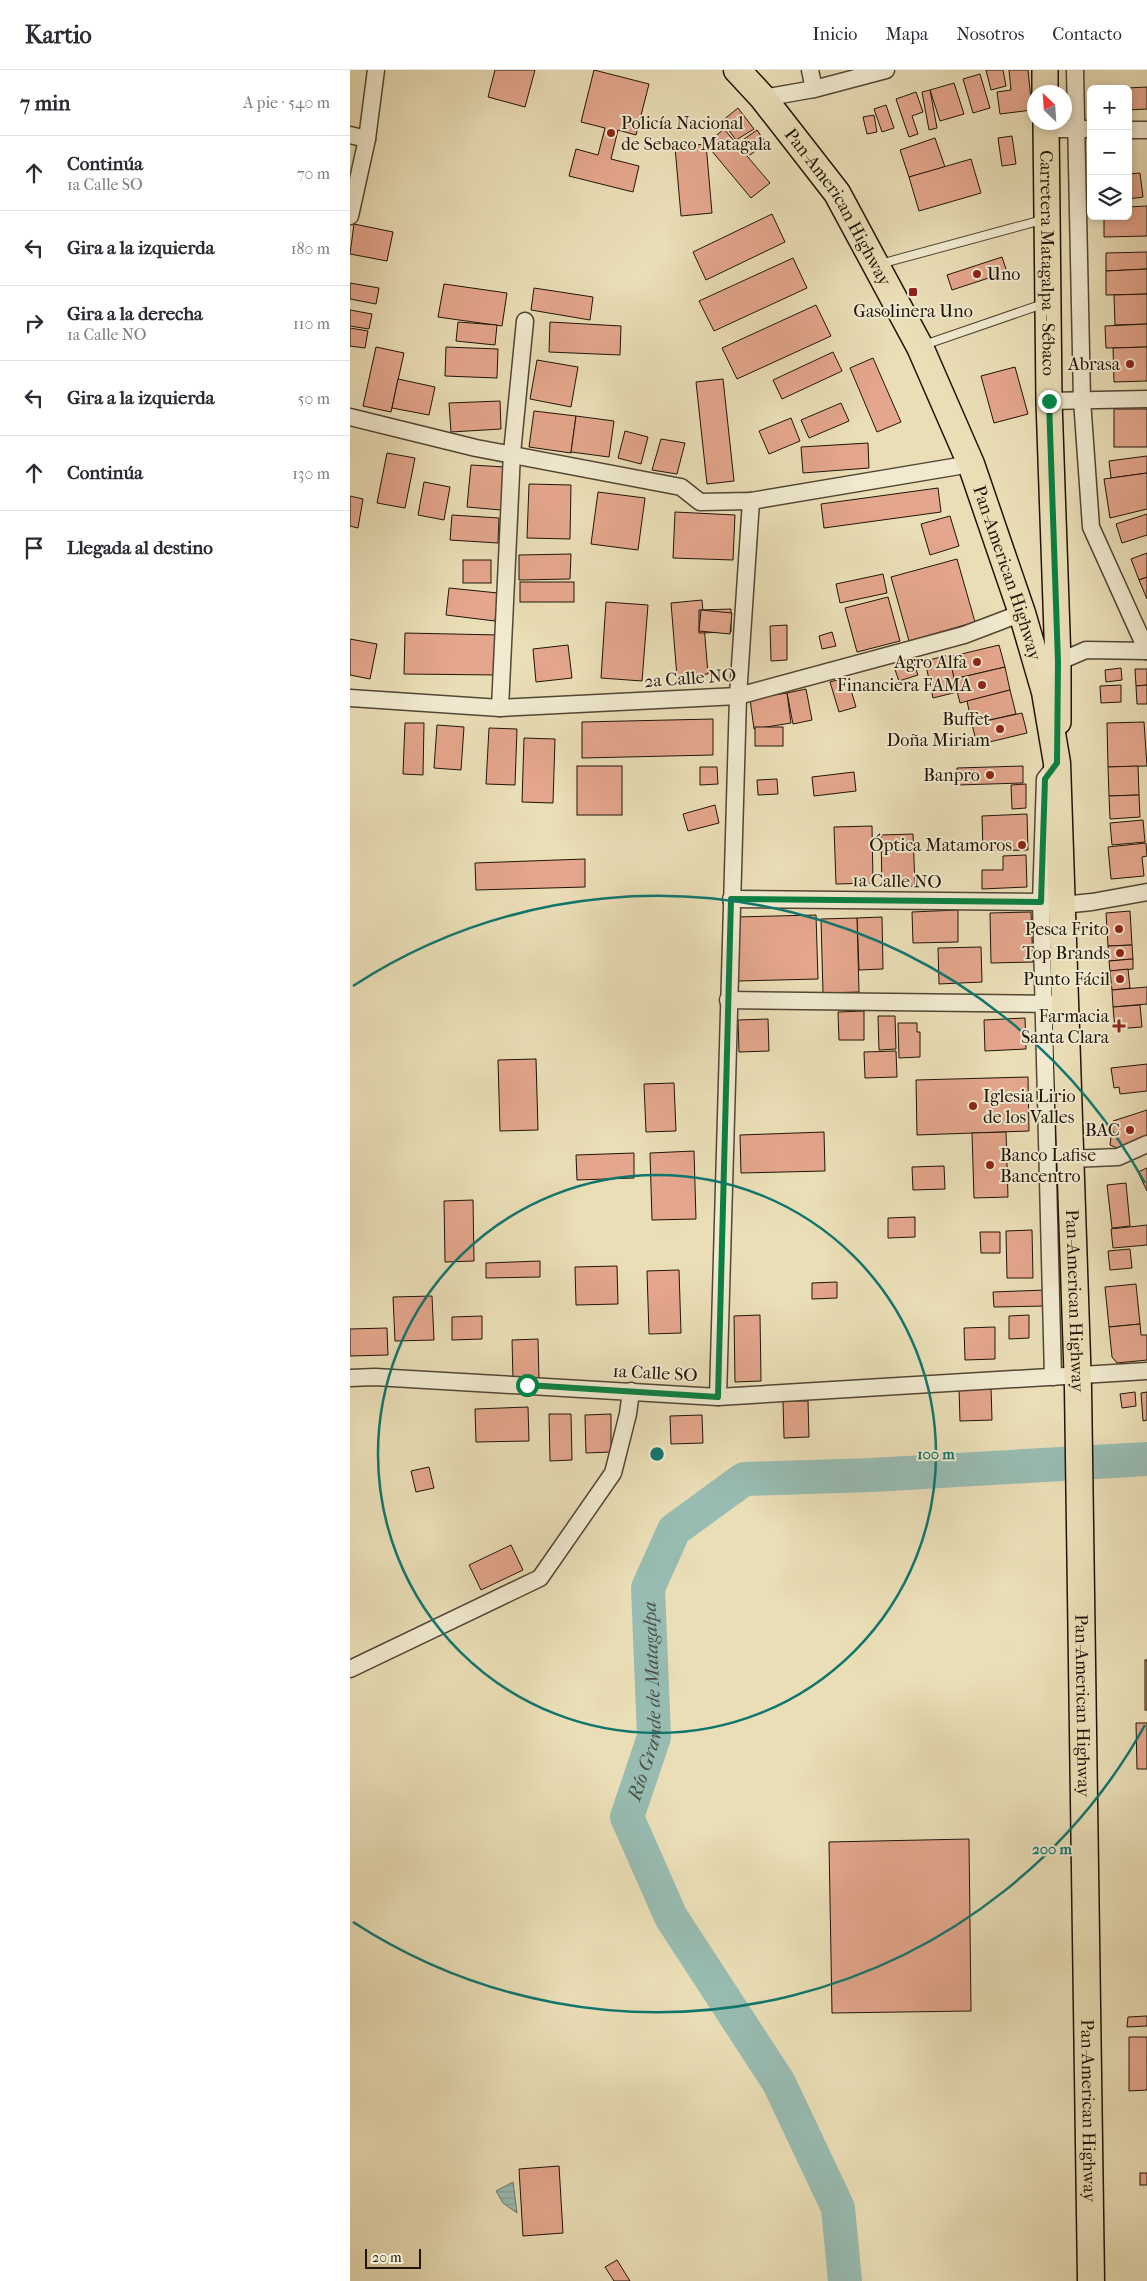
<!DOCTYPE html>
<html lang="es">
<meta charset="utf-8">
<style>
:root{--surface:#fff;--page:#f7f7f7;--text:#2b2b33;--muted:#7c7c81;--line:#e1e1e2}
body{margin:0;font-family:"IM FELL French Canon",serif;background:var(--page);color:var(--text)}
.controls{position:absolute;right:15px;top:15px;display:grid;overflow:hidden;border-radius:8px;box-shadow:0 2px 8px #0003}
.controls button{width:45px;height:45px;display:grid;place-items:center;padding:0;border:0;border-bottom:1px solid var(--line);background:var(--surface);color:var(--text);font:25px sans-serif}
.compass{position:absolute;left:677px;top:15px;width:45px;height:45px;border-radius:50%;background:var(--surface);box-shadow:0 2px 8px #0003;rotate:335deg}
.scale{position:absolute;left:15px;bottom:12px;width:56px;box-sizing:border-box;padding-left:5px;border:2px solid #201409;border-top:0;font-size:14px;line-height:18px;white-space:nowrap;color:#201409;-webkit-text-stroke:4px #f1ead0;paint-order:stroke}
.stop{position:absolute;width:15px;height:15px;margin:-11px;border:4px solid #0b8043;border-radius:50%;background:#fff}
.stop.end{background:#0b8043;border-color:#fff;box-shadow:0 1px 5px #0008}
.list{margin:0;padding:0;list-style:none}
h2{display:flex;justify-content:space-between;align-items:center;height:65px;margin:0;padding:0 20px;font-size:21px}
h2 small{font-size:16px;font-weight:400;color:var(--muted)}
.list li{display:grid;grid-template-columns:32px 1fr auto;gap:15px;align-items:center;box-sizing:border-box;height:75px;padding:0 20px;border-top:1px solid var(--line)}
.list b{display:block;font-size:19px;white-space:nowrap}
.list p{margin:0;font-size:16px;white-space:nowrap;color:var(--muted)}
.list em{font-size:16px;font-style:normal;color:var(--muted)}
.icon{flex:none;width:28px;height:28px;fill:none;stroke:currentColor;stroke-width:2;stroke-linecap:round;stroke-linejoin:round}
.map{position:relative;flex:none;width:797px;height:2211px;overflow:hidden}
header{display:flex;align-items:center;gap:30px;box-sizing:border-box;height:70px;padding:0 25px;background:var(--surface);border-bottom:1px solid var(--line)}
header strong{font-size:24px}
nav{display:flex;gap:28px;margin-inline-start:auto;font-size:18px}
main{display:flex}
aside{flex:1;background:var(--surface)}
.map>svg:first-child{display:block}
</style>
<header>
<strong>Kartio</strong>
<nav><a>Inicio</a><a>Mapa</a><a>Nosotros</a><a>Contacto</a></nav>
</header>
<main>
<aside>
<h2>7 min<small>A pie · 540 m</small></h2>
<ul class="list">
<li><svg class="icon" aria-label="ahead" viewBox="0 0 24 24"><path d="M12 20V5M6 11l6-6 6 6"/></svg><div><b>Continúa</b><p>1a Calle SO</p></div><em>70 m</em></li>
<li><svg class="icon" aria-label="left" viewBox="0 0 24 24"><path d="M17 20v-9H6M10 6l-5 5 5 5"/></svg><div><b>Gira a la izquierda</b></div><em>180 m</em></li>
<li><svg class="icon" aria-label="right" viewBox="0 0 24 24"><path d="M7 20v-9h11M14 6l5 5-5 5"/></svg><div><b>Gira a la derecha</b><p>1a Calle NO</p></div><em>110 m</em></li>
<li><svg class="icon" aria-label="left" viewBox="0 0 24 24"><path d="M17 20v-9H6M10 6l-5 5 5 5"/></svg><div><b>Gira a la izquierda</b></div><em>50 m</em></li>
<li><svg class="icon" aria-label="ahead" viewBox="0 0 24 24"><path d="M12 20V5M6 11l6-6 6 6"/></svg><div><b>Continúa</b></div><em>130 m</em></li>
<li><svg class="icon" aria-label="arrive" viewBox="0 0 24 24"><path d="M6 21V4h12l-3 4 3 4H6"/></svg><div><b>Llegada al destino</b></div></li>
</ul>
</aside>
<div class="map">
<svg width="797" height="2211" viewBox="0 0 797 2211">
<defs>
<pattern id="water-rules" width="6" height="5" patternUnits="userSpaceOnUse" patternTransform="scale(1.25)"><rect width="6" height="5" fill="#98bcb2"/><path d="M0 2.5h6" fill="none" stroke="#83a198"/></pattern>
</defs>
<rect width="100%" height="100%" fill="#eadeb6"/>
<filter id="stains"><feTurbulence type="fractalNoise" baseFrequency=".004" numOctaves="4"/><feColorMatrix values="0 0 0 0 .2 0 0 0 0 .09 0 0 0 0 .02 0 0 0 .5 -.17"/></filter>
<radialGradient id="worn" r=".72"><stop offset=".6" stop-color="#630" stop-opacity="0"/><stop offset="1" stop-color="#630" stop-opacity=".3"/></radialGradient>
<path fill="url(#water-rules)" stroke="#68796e" d="M163,2112L167,2143L153,2133L146,2121Z"/>
<g fill="none" stroke-linecap="round" stroke-linejoin="round">
<path stroke="#98bcb2" stroke-width="34" id="s1" d="M495,2211L488,2138L429,2013L321,1847L277,1747L304,1667L298,1518L324,1460L394,1409L522,1405L797,1389"/>
</g>
<g fill="#e4a68c" stroke="#201409">
<path d="M145,0H185L175,37L138,27Z"/>
<path d="M244,0L299,14L286,65L268,60L261,89L289,96L283,122L219,106L226,79L248,85L255,58L231,52Z"/>
<path d="M636,0H653L656,16L641,20Z"/>
<path d="M659,0H678L682,40L650,44L647,22L661,20Z"/>
<path d="M630,4L640,38L623,43L613,9Z"/>
<path d="M604,13L614,44L590,51L580,20Z"/>
<path d="M797,17V39L778,40V19H757Z"/>
<path d="M580,20L587,58L579,60L572,22Z"/>
<path d="M566,22L573,42L562,46L568,64L559,67L546,29Z"/>
<path d="M536,35L544,58L532,62L524,39Z"/>
<path d="M388,38L404,59L386,70L372,51Z"/>
<path d="M524,45L527,62L517,64L513,47Z"/>
<path d="M374,59L420,113L401,128L356,74Z"/>
<path d="M407,60L416,73L400,85L390,72Z"/>
<path d="M662,66L666,94L652,96L648,68Z"/>
<path d="M585,68L595,97L559,107L550,80Z"/>
<path d="M356,74L362,143L331,146L325,77Z"/>
<path d="M621,89L631,123L569,141L559,107Z"/>
<path d="M790,103L793,127L778,129V104Z"/>
<path d="M797,136V166L754,167V146H778V137Z"/>
<path d="M422,144L435,172L356,210L343,182Z"/>
<path d="M4,154L43,162L37,191L0,184Z"/>
<path d="M797,182V199L756,201V183Z"/>
<path d="M652,187L657,202L602,220L597,205Z"/>
<path d="M443,188L457,218L364,261L349,231Z"/>
<path d="M797,199V224L756,225V201Z"/>
<path d="M0,213L29,218L26,234L0,229Z"/>
<path d="M94,214L157,223L152,256L88,247Z"/>
<path d="M184,218L243,227L240,250L181,240Z"/>
<path d="M797,224V254L765,255L764,225Z"/>
<path d="M466,235L481,266L387,309L372,278Z"/>
<path d="M0,240L22,244L19,259L0,256Z"/>
<path d="M108,252L147,255L145,275L106,271Z"/>
<path d="M200,252L271,256L270,285L199,282Z"/>
<path d="M797,254V277L756,278L755,256Z"/>
<path d="M0,258L18,261L15,278L0,276Z"/>
<path d="M26,277L54,283L41,342L13,336Z"/>
<path d="M96,277L148,279L147,308L95,306Z"/>
<path d="M797,277V311L764,312L763,278Z"/>
<path d="M483,282L492,301L432,329L423,310Z"/>
<path d="M523,288L551,352L527,362L500,298Z"/>
<path d="M187,290L228,297L221,337L180,329Z"/>
<path d="M665,297L678,344L644,353L631,306Z"/>
<path d="M48,309L85,317L79,345L42,338Z"/>
<path d="M373,309L384,411L357,414L346,312Z"/>
<path d="M150,331L151,359L101,362L99,333Z"/>
<path d="M491,333L499,351L459,368L451,350Z"/>
<rect x="764" y="339" width="33" height="38"/>
<path d="M184,341L226,346L221,383L179,377Z"/>
<path d="M226,346L264,351L259,387L221,382Z"/>
<path d="M441,348L450,371L419,384L409,361Z"/>
<path d="M275,361L298,367L291,394L268,388Z"/>
<path d="M311,369L335,373L327,404L302,400Z"/>
<path d="M518,373L519,398L453,403L451,377Z"/>
<path d="M37,383L65,388L55,438L27,433Z"/>
<path d="M797,386V403L761,408L759,391Z"/>
<path d="M121,395L155,397L151,440L117,437Z"/>
<path d="M797,403V439L760,448L754,409Z"/>
<path d="M74,412L100,417L94,450L68,445Z"/>
<path d="M179,414L221,415L220,469L177,468Z"/>
<path d="M588,418L591,442L474,458L471,434Z"/>
<path d="M248,422L295,428L288,480L241,474Z"/>
<path d="M0,426L13,429L8,458L0,456Z"/>
<path d="M325,442L385,445L383,490L323,488Z"/>
<path d="M797,444V465L772,473L766,454Z"/>
<path d="M102,445L149,448L148,473L100,470Z"/>
<path d="M600,446L609,476L580,485L571,454Z"/>
<path d="M797,483V507L789,510L781,489Z"/>
<path d="M221,484L220,509L169,510V485Z"/>
<path d="M607,489L625,552L559,571L541,507Z"/>
<rect x="113" y="490" width="28" height="23"/>
<path d="M533,504L537,523L490,533L486,514Z"/>
<path d="M797,507V529L789,510Z"/>
<rect x="170" y="512" width="54" height="20"/>
<path d="M99,518L148,523L145,551L96,545Z"/>
<path d="M538,527L550,571L507,582L495,538Z"/>
<path d="M352,530L358,604L327,607L321,533Z"/>
<path d="M256,532L298,535L292,611L251,608Z"/>
<path d="M381,539V562L349,563V540Z"/>
<path d="M351,540L382,543L380,564L349,561Z"/>
<path d="M437,555V590L421,591L420,556Z"/>
<path d="M482,562L486,576L472,579L469,566Z"/>
<path d="M55,563L149,565L148,605L54,604Z"/>
<path d="M0,569L27,574L20,609L0,605Z"/>
<path d="M218,575L222,608L186,612L183,579Z"/>
<path d="M649,575L655,597L604,609L599,587Z"/>
<path d="M599,585L607,622L583,628L575,591Z"/>
<path d="M563,591L568,605L549,611L544,597Z"/>
<path d="M655,597L660,620L610,633L604,609Z"/>
<path d="M771,598L772,610L756,612L755,600Z"/>
<path d="M785,599H797V615L786,616Z"/>
<path d="M497,607L506,637L489,642L480,612Z"/>
<path d="M771,615V632L751,633L750,616Z"/>
<path d="M797,615V634H787L786,616Z"/>
<path d="M456,619L462,650L443,654L437,623Z"/>
<path d="M660,620L666,644L622,654L617,631Z"/>
<path d="M437,623L441,653L404,659L400,629Z"/>
<path d="M672,643L677,663L627,675L622,654Z"/>
<path d="M363,649V685L232,688V652Z"/>
<path d="M794,652L797,696L758,697L757,653Z"/>
<path d="M55,653H74L73,705L53,704Z"/>
<path d="M87,655L114,657L111,700L84,698Z"/>
<rect x="405" y="657" width="28" height="19"/>
<path d="M139,658L167,659L165,715L136,714Z"/>
<path d="M174,668L205,669L203,733L172,732Z"/>
<rect x="227" y="696" width="45" height="49"/>
<path d="M673,696V713L607,715V698Z"/>
<path d="M788,696L789,725L759,726L758,697Z"/>
<path d="M350,697H367L368,714L350,715Z"/>
<path d="M504,702L506,721L464,726L462,707Z"/>
<path d="M427,709L428,724L408,725L407,710Z"/>
<path d="M676,714V738L662,739L661,715Z"/>
<path d="M789,725L790,747L760,749L759,726Z"/>
<path d="M365,735L369,753L338,761L333,744Z"/>
<path d="M677,744L678,780L633,781L632,746Z"/>
<path d="M793,750L795,772L762,775L760,753Z"/>
<path d="M522,756L523,813L486,814L484,757Z"/>
<path d="M563,764L565,816L532,817L531,765Z"/>
<path d="M796,773L797,786L792,787L794,806L761,809L758,777Z"/>
<path d="M676,785L677,817L632,819V800H653V786Z"/>
<path d="M235,789V817L126,820L125,793Z"/>
<path d="M608,840V872L563,873L562,842Z"/>
<path d="M780,841L782,875L758,876L756,843Z"/>
<path d="M681,842L683,892L641,893L640,843Z"/>
<path d="M466,845L468,909L388,911L386,847Z"/>
<path d="M532,847L533,899L509,900L507,848Z"/>
<path d="M507,848L509,922L473,923L471,849Z"/>
<path d="M782,875L783,889L759,891L758,876Z"/>
<path d="M631,877L632,912L589,914L588,878Z"/>
<path d="M783,889V899L760,901L759,891Z"/>
<path d="M778,899L780,918L762,920L760,901Z"/>
<path d="M797,917V934L763,937L762,920Z"/>
<path d="M790,935L792,957L765,959L763,937Z"/>
<path d="M514,941V970H489L488,942Z"/>
<path d="M528,946H545L546,979L529,980Z"/>
<path d="M675,948L676,979L635,981L634,950Z"/>
<path d="M418,949L419,981L389,982L388,950Z"/>
<path d="M548,953H567V962H570V987L549,988Z"/>
<path d="M546,981L547,1007L515,1008L514,982Z"/>
<path d="M186,989L188,1060L150,1061L148,990Z"/>
<path d="M797,994V1021L770,1024L769,1017L764,1018L761,998Z"/>
<path d="M678,1007L679,1061L567,1065L566,1010Z"/>
<path d="M324,1013L326,1061L296,1062L294,1014Z"/>
<path d="M797,1040V1068L772,1080L760,1075L763,1051Z"/>
<path d="M474,1062L475,1101L391,1103L390,1065Z"/>
<path d="M656,1062L658,1127L624,1128L622,1063Z"/>
<path d="M344,1081L346,1149L302,1150L300,1083Z"/>
<path d="M284,1083V1108L227,1110L226,1085Z"/>
<path d="M594,1096L595,1119L563,1120L562,1097Z"/>
<path d="M797,1098V1121L788,1102Z"/>
<path d="M776,1113L780,1156L762,1158L757,1115Z"/>
<path d="M123,1130L124,1191L95,1192L94,1131Z"/>
<path d="M565,1147V1167L538,1168V1148Z"/>
<path d="M797,1155V1175L763,1178L761,1159Z"/>
<path d="M682,1160L683,1208H657L656,1161Z"/>
<path d="M630,1162H650V1183H631Z"/>
<path d="M780,1179L782,1198L760,1200L758,1181Z"/>
<path d="M190,1191V1207L136,1208V1193Z"/>
<path d="M267,1196L268,1234L226,1235L225,1197Z"/>
<path d="M329,1200L331,1263L299,1264L297,1201Z"/>
<path d="M487,1212V1228L462,1229V1213Z"/>
<path d="M786,1214L790,1254L759,1257L755,1217Z"/>
<path d="M696,1220V1236L644,1237L643,1222Z"/>
<path d="M82,1226L84,1270L45,1271L43,1227Z"/>
<path d="M410,1245L411,1311L385,1312L384,1246Z"/>
<path d="M679,1245V1268L659,1269V1246Z"/>
<path d="M132,1246V1269L102,1270V1247Z"/>
<path d="M790,1254L791,1265H797V1290L767,1293L762,1287L759,1257Z"/>
<path d="M645,1257V1289L615,1290L614,1258Z"/>
<path d="M37,1258L38,1285L0,1286V1259Z"/>
<path d="M188,1269L189,1309L163,1310L162,1270Z"/>
<path d="M641,1317L642,1350L610,1351L609,1318Z"/>
<path d="M785,1322L786,1336L772,1338L770,1324Z"/>
<path d="M797,1322V1350L793,1351L791,1323Z"/>
<path d="M433,1331H458L459,1367L434,1368Z"/>
<path d="M178,1337L179,1371L126,1372L125,1339Z"/>
<path d="M199,1344H221L222,1390L200,1391Z"/>
<path d="M261,1344V1382L236,1383L235,1345Z"/>
<path d="M352,1345L353,1373L321,1374L320,1346Z"/>
<path d="M79,1397L84,1418L66,1422L61,1401Z"/>
<path d="M161,1475L173,1500L131,1520L119,1495Z"/>
<rect x="795" y="1590" width="2" height="50"/>
<path d="M786,1653H797V1699H787Z"/>
<path d="M619,1769L621,1941L482,1943L479,1772Z"/>
<path d="M797,1946V1956L777,1957L778,1947Z"/>
<path d="M779,1967H797V2020L779,2021Z"/>
<path d="M209,2096L213,2163L173,2166L169,2099Z"/>
<rect x="790" y="2103" width="7" height="12"/>
<path d="M267,2190L280,2211H264L255,2197Z"/>
</g>
<g fill="none" stroke-linecap="round" stroke-linejoin="round">
<g stroke="#524634" stroke-width="10">
<g id="service">
<path d="M530,194L692,150"/>
<path d="M574,275L693,234"/>
</g>
</g>
<g stroke="#524634" stroke-width="19">
<g id="minor">
<path d="M460,0L464,19"/>
<path d="M725,0L732,330L741,457L797,581"/>
<path d="M413,28L464,19L536,0"/>
<path d="M696,59H741"/>
<path d="M778,60H797"/>
<path d="M0,65L17,69"/>
<path d="M0,146L17,69L26,0"/>
<path d="M699,331L797,329"/>
<path d="M0,347L126,378L331,417L350,432L401,431L621,394"/>
<path d="M708,592L736,580L797,581"/>
<path d="M0,628L150,638L388,626L614,565L672,543"/>
<path d="M150,638L162,383L175,251"/>
<path d="M381,829L691,832L712,835L742,832L797,822"/>
<path d="M378,930L703,934"/>
<path d="M720,1089L768,1087L797,1074"/>
<path d="M703,1307L691,832L695,709L707,694"/>
<path d="M0,1308L25,1307L368,1327L797,1301"/>
<path d="M368,1327L388,626L401,431"/>
<path d="M0,1599L190,1508L263,1403L278,1344L281,1321"/>
</g>
</g>
<g stroke="#201409" stroke-width="28">
<g id="primary">
<path d="M695,0V22"/>
<path id="s2" d="M696,52L699,331L708,592V652"/>
</g>
</g>
<g stroke="#201409" stroke-width="29">
<g id="trunk">
<path id="s3" d="M387,0L413,28L487,123L570,277L621,394L672,543L695,622L707,693L728,1318L741,2211"/>
</g>
</g>
<use href="#service" stroke="#f1ead0" stroke-width="8"/>
<use href="#minor" stroke="#f1ead0" stroke-width="16"/>
<use href="#primary" stroke="#eadeb6" stroke-width="25"/>
<use href="#trunk" stroke="#eadeb6" stroke-width="26"/>
</g>
<g fill="none" stroke-linecap="round" stroke-linejoin="round">
<path stroke="#0b8043" stroke-width="6" d="M177,1315L368,1327L381,829L691,832L695,709L707,693L708,592L699,331"/>
</g>
<g fill="none" stroke="#0f766e" stroke-width="2.5">
<circle cx="307" cy="1384" r="279"/>
<path d="M795 1655A558 558 0 0 1 3 1852M3 916A558 558 0 0 1 795 1113"/>
</g>
<g fill="#8f2418" stroke="#f1ead0" stroke-width="2">
<circle cx="261" cy="63" r="5"/>
<circle cx="627" cy="204" r="5"/>
<rect x="558" y="217" width="10" height="10" rx="2.5"/>
<circle cx="780" cy="294" r="5"/>
<circle cx="627" cy="592" r="5"/>
<circle cx="632" cy="615" r="5"/>
<circle cx="650" cy="659" r="5"/>
<circle cx="640" cy="705" r="5"/>
<circle cx="672" cy="775" r="5"/>
<circle cx="769" cy="859" r="5"/>
<circle cx="770" cy="883" r="5"/>
<circle cx="770" cy="909" r="5"/>
<path d="M766.5 948.5h5v5h5v5h-5v5h-5v-5h-5v-5h5z"/>
<circle cx="623" cy="1036" r="5"/>
<circle cx="780" cy="1060" r="5"/>
<circle cx="640" cy="1095" r="5"/>
</g>
<g text-anchor="middle" stroke-width="4" stroke-linejoin="round" paint-order="stroke">
<g font-size="18" fill="#201409" stroke="#f1ead0" text-anchor="end">
<text x="271" y="59" text-anchor="start">Policía Nacional<tspan x="271" dy="21">de Sebaco Matagala</tspan></text>
<text x="637" y="210" text-anchor="start">Uno</text>
<text x="563" y="247" text-anchor="middle">Gasolinera Uno</text>
<text x="770" y="300">Abrasa</text>
<text x="617" y="598">Agro Alfa</text>
<text x="622" y="621">Financiera FAMA</text>
<text x="640" y="655">Buffet<tspan x="640" dy="21">Doña Miriam</tspan></text>
<text x="630" y="711">Banpro</text>
<text x="662" y="781">Óptica Matamoros</text>
<text x="759" y="865">Pesca Frito</text>
<text x="760" y="889">Top Brands</text>
<text x="760" y="915">Punto Fácil</text>
<text x="759" y="952">Farmacia<tspan x="759" dy="21">Santa Clara</tspan></text>
<text x="633" y="1032" text-anchor="start">Iglesia Lirio<tspan x="633" dy="21">de los Valles</tspan></text>
<text x="770" y="1066">BAC</text>
<text x="650" y="1091" text-anchor="start">Banco Lafise<tspan x="650" dy="21">Bancentro</tspan></text>
</g>
<g font-size="18" fill="#201409" stroke="#f1ead0">
<text dy="6" stroke="none"><textPath href="#s3" startOffset="171">Pan-American Highway</textPath></text>
<text dy="6" stroke="none"><textPath href="#s2" startOffset="141">Carretera Matagalpa - Sébaco</textPath></text>
<text dy="6" stroke="none"><textPath href="#s3" startOffset="576">Pan-American Highway</textPath></text>
<text transform="translate(340 608) rotate(-4)" y="6">2a Calle NO</text>
<text transform="translate(547 811) rotate(1)" y="6">1a Calle NO</text>
<text dy="6" stroke="none"><textPath href="#s3" startOffset="1311">Pan-American Highway</textPath></text>
<text transform="translate(305 1303) rotate(3)" y="6">1a Calle SO</text>
<text dy="6" stroke="none"><textPath href="#s3" startOffset="1716">Pan-American Highway</textPath></text>
<text dy="6" stroke="none"><textPath href="#s3" startOffset="2121">Pan-American Highway</textPath></text>
</g>
<g font-size="19" font-style="italic" fill="#4a4f44" stroke="#f1ead0">
<text dy="7" stroke="none"><textPath href="#s1" startOffset="638">Río Grande de Matagalpa</textPath></text>
</g>
</g>
<circle cx="307" cy="1384" r="8" fill="#0f766e" stroke="#f1ead0" stroke-width="2.5"/>
<g font-size="15" text-anchor="middle" font-weight="bold" fill="#0f766e" stroke="#f1ead0" stroke-width="4" stroke-linejoin="round" paint-order="stroke">
<text x="586" y="1389">100 m</text>
<text x="702" y="1784">200 m</text>
</g>
<rect width="100%" height="100%" filter="url(#stains)"/>
<rect width="100%" height="100%" fill="url(#worn)"/>
</svg>
<div class="controls">
<button>+</button>
<button>−</button>
<button><svg class="icon" aria-label="layers" viewBox="0 0 24 24"><path d="M12 4l9 5-9 5-9-5zM3 14l9 5 9-5"/></svg></button>
</div>
<svg class="compass" viewBox="-18 -18 36 36"><path d="M0-13l5 13h-10z" fill="#e53935"/><path d="M0 13l5-13h-10z" fill="#7c7c81"/></svg>
<div class="scale">20 m</div>
<div class="stop" style="left:177px;top:1315px"></div>
<div class="stop end" style="left:699px;top:331px"></div>
</div>
</main>
